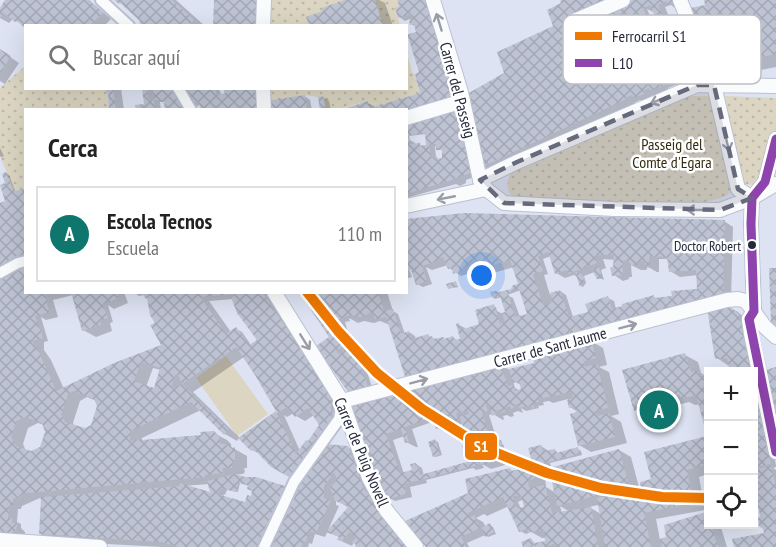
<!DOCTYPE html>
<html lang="es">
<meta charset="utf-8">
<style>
:root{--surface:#fff;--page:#f6f6f6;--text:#222;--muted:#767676;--line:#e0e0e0;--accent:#0f766e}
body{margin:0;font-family:"PT Sans Narrow",sans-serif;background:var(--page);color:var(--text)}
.controls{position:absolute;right:18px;bottom:18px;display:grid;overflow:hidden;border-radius:0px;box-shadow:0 6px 24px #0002}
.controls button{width:54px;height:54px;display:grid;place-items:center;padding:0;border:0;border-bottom:2px solid var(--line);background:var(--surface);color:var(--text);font:30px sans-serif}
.you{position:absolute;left:482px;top:276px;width:21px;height:21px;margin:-15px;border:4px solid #fff;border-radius:50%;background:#1a73e8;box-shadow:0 0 0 9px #1a73e833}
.badge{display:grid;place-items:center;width:39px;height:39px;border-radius:50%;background:var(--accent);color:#fff;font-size:20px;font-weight:700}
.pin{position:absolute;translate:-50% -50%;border:3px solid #fff;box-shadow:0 2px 6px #0006}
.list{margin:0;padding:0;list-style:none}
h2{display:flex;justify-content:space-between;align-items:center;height:78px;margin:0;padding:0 24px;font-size:26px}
h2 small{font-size:20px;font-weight:400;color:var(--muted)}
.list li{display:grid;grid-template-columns:39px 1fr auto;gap:18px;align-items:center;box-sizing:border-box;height:96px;margin:0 12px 12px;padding:0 12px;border:2px solid var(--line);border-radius:0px}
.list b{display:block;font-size:22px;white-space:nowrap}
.list p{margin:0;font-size:20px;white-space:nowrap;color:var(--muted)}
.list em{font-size:20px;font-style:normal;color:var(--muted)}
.icon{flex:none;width:33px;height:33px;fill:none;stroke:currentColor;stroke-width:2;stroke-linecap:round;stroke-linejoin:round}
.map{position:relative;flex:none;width:776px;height:547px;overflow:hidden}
.search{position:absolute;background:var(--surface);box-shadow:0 6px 24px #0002;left:24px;top:24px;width:384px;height:66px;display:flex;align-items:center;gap:15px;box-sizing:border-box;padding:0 21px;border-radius:0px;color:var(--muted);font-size:22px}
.panel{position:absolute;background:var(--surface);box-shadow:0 6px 24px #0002;left:24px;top:108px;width:384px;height:186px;border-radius:0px}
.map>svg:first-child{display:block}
</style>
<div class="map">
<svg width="776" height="547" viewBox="0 0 776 547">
<defs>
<pattern id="park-dots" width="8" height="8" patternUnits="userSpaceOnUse" patternTransform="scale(1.5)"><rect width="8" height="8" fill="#dbd5c2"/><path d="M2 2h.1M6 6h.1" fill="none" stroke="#bcb7a8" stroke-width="1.8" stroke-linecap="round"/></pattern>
<pattern id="building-cross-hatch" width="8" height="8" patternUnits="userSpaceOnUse" patternTransform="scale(1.5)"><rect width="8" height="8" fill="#bec3d3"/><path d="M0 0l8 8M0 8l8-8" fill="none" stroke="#a3a8b6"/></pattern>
</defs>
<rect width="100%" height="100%" fill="#dee3f3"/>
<path fill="#dbd5c2" d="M226,356L268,414L237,436L196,378Z"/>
<g fill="url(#park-dots)">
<path d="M270,0H398L399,7L395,9L400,25L270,26Z"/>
<path d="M407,53L412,73H414L420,93L370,108L368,101L339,109H326L323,96L318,97L305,95L269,101V89L406,88Z"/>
<path d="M25,66L26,88L106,89V93H108L109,109L26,110L25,195L24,189L14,191L0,156V88Z"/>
<path d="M682,96H711L719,142L731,192C722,199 714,200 704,202L525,200C507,198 504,187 511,172Z"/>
<path d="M725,96L776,98V175L755,185L742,184Z"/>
</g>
<g fill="#0003" fill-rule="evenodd">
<path d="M7,0H89L111,19L104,26H26V27L13,19L9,23L0,18V11Z"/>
<path d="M116,0H176L205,26H144L142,21L126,7Z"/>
<path d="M218,0H269L267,26H215Z"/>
<path d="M349,0H379L385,3L393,26H311L325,12Z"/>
<path d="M399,0H432L467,96L505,73L553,27L565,0L573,22L636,0H679L681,5L675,8L671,5L665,7L676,33L708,73L695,78L696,80L685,85L681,83L668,88L669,91L651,96L652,99L644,102L640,100L634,103L636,107L492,172L483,166L479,175L466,180V183L460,186L456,184L406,198V110H344L368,103L377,108L422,94L416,27L411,24L410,19L405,21L399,17L401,8ZM647,9L655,13L666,39L658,34ZM629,32L637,51L615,59L607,41ZM659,41L660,45L650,48L649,45ZM426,134L428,146L415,145V143L410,140L409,136ZM435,146L443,151L444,159L440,160L436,157Z"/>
<path d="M711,0H776V67L732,76L715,66L707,6Z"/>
<path d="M0,50L19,63L5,84L0,81Z"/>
<path d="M107,88H121L124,110H110V94Z"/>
<path d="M143,88H178L191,110H167L166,103H160L161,110H137V106H143L146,108ZM160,99L172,101V104L160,103Z"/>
<path d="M183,88H204V90L216,88L220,91L222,96L227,94L225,88H261L266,110H202L201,105L197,106L191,102Z"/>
<path d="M304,96L310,100L312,110H270Z"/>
<path d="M323,97L329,101L331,110H322Z"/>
<path d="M0,148L4,156L2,157L0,156Z"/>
<path d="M6,173L9,175L16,193L24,190L26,191V262L0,274V203L2,204L6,202Z"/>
<path d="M724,221L733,227L731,300L591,341L603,348L607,365L599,367L609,372L619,414L611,416L621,422L627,443L591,452L579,445L580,413L570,407L568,399L553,403L549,401L543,402L544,405L538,406L539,408L526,411L521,408L523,413L518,411L513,413L514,416L511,417L507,415L503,416L504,419L503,420L493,414L489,415L498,443L503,444L508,459L504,460L505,465L491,469L482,464L484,468L476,470L473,468L426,480L427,483L410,487L412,497L395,501L389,498L351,409L500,365L510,370L536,364L533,356L412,380L406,376L390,325L380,321L374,323L364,321L358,323L349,318L350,321L345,322L350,339L357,342L373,390L355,395L349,391L331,337L301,292H387L393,311L398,314L405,334L409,332L415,336L416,340L428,336L437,340L453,338L459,341L462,340L459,325L465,328V330L479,326L493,306L496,307L497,311L503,314L507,313L502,297L495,299L493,297L499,294L520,287L514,267L493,273L487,269L488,277L483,274L479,264L475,265L476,268L467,271V274L461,276L449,268L448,265L432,270L426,267L432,284L423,287L417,284L406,250ZM551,256L556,273L565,278L574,275L579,278L581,286L583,287L586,283L584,276L595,272L600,278L604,280L601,270L606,268L603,259L615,260L614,275L623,281L629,279V277H632L631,265L641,270H646L648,267L657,272H659V259H669L670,271L680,277L698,275L699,291L658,299L654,297L616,309L614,301L608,298L590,313L573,317L566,295L560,291L550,295L544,275L548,274L543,259ZM521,290L530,317H520L513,298L507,295ZM513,381L521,385L523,390L521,391L515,388ZM449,417L452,424L458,427L463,423L465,428L472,435L476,448L471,445L464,447L471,467L467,463L424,476L422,468L416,464L414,471L404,474L393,440L405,436L406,442L416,447H418L412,429L435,421L437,428L443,431L445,430L441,419Z"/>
<path d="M406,260L412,277L406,279Z"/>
<path d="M26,268V292H124L128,303L114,309L108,305L113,322L110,323L112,331L96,337L83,330L73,295L53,300L58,317L46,320L41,317L48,341L44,342V350L51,360L64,389L114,364L163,345L152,326L157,323L152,314L149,299L144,295L139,296L133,292H194L180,302V306L198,292H267L291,328L289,329L305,352L308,353L340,401L339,429L327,445L347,447L360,454L375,495L374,497L397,528L401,530L414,547H357L358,545L354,542L352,546L339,540L341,538L329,532L349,508L336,500V505L339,506L325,537L315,534L312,544L309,543L308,547H162L53,541L41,534L42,500L40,498L22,506L21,509H18L17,522L21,524V528L25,532V536H20V538L0,537V280ZM234,299L239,312L259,340L251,345L242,332L236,329L231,332L209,301ZM244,357L257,375L278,412L240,438L193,392ZM153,368L161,370L155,390L146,387ZM131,394L136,404L126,409ZM87,397L96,401L98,406L92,426L85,430L75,427L73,423L80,401ZM201,410L225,434L237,441L239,438L252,450L262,455L272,465L299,481L282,517L279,515L290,491L284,488L256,478H245L233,475L243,474L245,472L244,468H247V456L231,447V444L227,440L214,433H202V436L142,442V438ZM294,413L296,416L305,421L314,415L321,425L308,443L306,442L300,451L284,415L287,417ZM38,423L44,425L47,432L41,449L31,453L26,451L23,444L28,428ZM66,439L71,448L61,449L59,443ZM240,483L249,486L248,488L253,491L252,498L248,497L246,504L223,497L224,494L225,495L227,490L238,492ZM209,484L212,494L184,486Z"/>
<path d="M725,305L738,312L751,323L766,420L776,465V467L773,468L776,470V547H736L766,534L760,508L754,510V471L756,470L754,469V372H731L729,366L717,358Z"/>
<path d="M685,355L698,362L701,373L706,376L708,375V474L699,477L705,510L656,519L660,540L668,538L665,526L706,514L708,515V524H720L727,547H537L536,545L533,547H524L531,539L533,541L535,544L547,542L546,538H542L531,532L526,534L520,531L509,506L487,516L484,514L476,518L483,522L486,527L490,525L493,527L496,534L488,537L485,535L467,543L469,547H428L470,494L509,469L514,472L535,468L530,449L541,446L547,450V452L555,450L557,452L558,454L578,449L581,451L582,455L550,463L551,466L536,470L545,475L546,487L556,493L619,450L631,457L640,491L653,480L646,453L708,437L700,404L695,405L689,402L655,411L656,415L647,417L635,410ZM522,500L524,502L526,508L521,509L518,502ZM599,505L601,514L589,507L598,505ZM560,506L570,512L562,513Z"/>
<path d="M435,441L438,442L442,455L436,457L434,456Z"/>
</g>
<g fill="url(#building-cross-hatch)" fill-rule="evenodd">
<path d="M5,0H88L103,13L89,26H26V29L17,21L15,22L4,13L0,18V8Z"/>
<path d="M114,0H172L194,20L189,26H142L139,22L140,21L120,3L119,4Z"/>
<path d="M214,0H257L255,26H213Z"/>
<path d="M344,0H375L383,26H309L306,17L323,11L322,8Z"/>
<path d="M398,0H428L456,93L451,100L406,114V110H341L368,101L370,108L420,93L415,74L419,72L408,37L406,38V35L416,32L414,24L410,25L409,21L413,20L411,14L398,18L395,8L399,7Z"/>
<path d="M562,0H615L589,18L632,0H677L668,5L666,1L658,5L670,34L687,28L703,70L652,90H650L649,88L643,91L644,94L634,98L632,95L625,98L626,99L482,167L467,94L504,73L497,52L553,26L547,10L561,3L560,1ZM650,5L669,50L665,51L657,32L654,34L643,8ZM625,28L635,50L607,61L598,39ZM655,37L658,44L645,49L642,42Z"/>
<path d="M704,0H776V54L714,67L690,8L705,5Z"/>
<path d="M0,49L11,56L0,73Z"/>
<path d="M106,88H113L116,110H109L108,93H106Z"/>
<path d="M142,88H147L148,101L154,100L155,110H136L135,105L144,104Z"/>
<path d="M153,88H174L186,110H165L164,102H160V100H154Z"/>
<path d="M182,88H199L200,90L215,88L217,95L225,93L223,88H256L257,110H201L198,101L190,104Z"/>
<path d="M305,95L307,110H268L267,101Z"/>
<path d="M323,96L326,110H320L318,97Z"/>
<path d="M460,108L473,172L449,181L406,194V139L410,138V144L420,143V146L426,145L425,133L406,136V124ZM429,144H436V150H442V158L437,159V156L431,158Z"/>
<path d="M6,172L14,191L24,189L26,195V257L0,268V203L5,201L0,185L5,183L2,174Z"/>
<path d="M464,213L725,220L723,295L405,377L386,317L375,319L372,312L361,317L351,315L335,320L344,347L336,350L338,354L344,352L343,348L349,347L346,338L351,337L368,387L348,392L316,346L329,337L299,292H378L384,311L393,309L401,334L409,331L413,342H414L415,338L428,334L430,337L432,336L433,339L444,337V339L453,336L455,340L460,339L456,324L459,323L461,330L479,324L475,310L494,304L500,324L505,322L502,313L505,312L500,296L492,298L490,292L495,291L499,292L511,289L513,285L518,284L510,260L479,269L476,260L470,262L471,265L462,268V271L453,274L452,268L448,269L443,257L438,258L439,260L422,266L427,281L416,285L411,270L406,271V219ZM548,252L555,274L567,270L568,274L597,263L595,255H614L613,267H610L612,276L621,275L620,273L623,272L622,261L628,260L631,265H637L639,261H645L646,268H650L649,256L667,257L669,272L696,270L697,289L671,291L672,296L654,298V295L622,304V306L612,309L608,296L585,304L588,312L569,317L560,290L550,293L553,302L543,305L533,274L543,271L538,256ZM519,289L527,314L515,317L508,293Z"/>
<path d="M598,265L603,279H597L594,274V269Z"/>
<path d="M26,266V292H53L45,295L49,312L35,316L43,338L32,341L39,352L56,391L114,363L161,345L150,325L155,323L150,315L147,298L146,299L141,292H234V294L200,297L226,334L236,327L249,345L257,340L237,313L231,297L239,292H262L331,394V424L289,477L271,467L254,449L251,451L238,438L276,411L255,375L236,347L182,384L178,374L175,375L171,387L173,389L182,384L229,430L224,435L191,402L130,431V441L201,435L200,432L214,431L219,436L220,444H228L231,446L232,448L235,447V461L233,462V465L231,468H223V473L205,475V477L28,493V492L13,499V505H9L8,518H12V523H15L17,525L16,530L12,532V533H0V278ZM141,362L160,368L154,388L134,381ZM74,391L94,399L97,406L91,425L85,428L65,422L61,415L68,394ZM287,407L295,417L308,408L319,425L308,441L306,440L296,454L276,412L277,413ZM25,417L42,423L45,432L40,447L31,451L16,446L11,437L16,421Z"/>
<path d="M769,268H776V327L771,322Z"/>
<path d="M575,272L581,274L584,277V282L580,287Z"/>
<path d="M456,281L458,287L448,289L446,284Z"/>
<path d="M71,292H117L119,298L103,304L108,318L100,321L101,325L82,331Z"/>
<path d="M725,303L739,314L751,372H730L727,358L715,359L707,308Z"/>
<path d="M591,339L596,358L584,361L585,367L597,364L608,408L596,410L597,416L609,413L615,437L578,446L570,414L576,412L575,406L569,408L567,400L573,398L572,392L538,399L539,402L533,403L534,408L532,409L531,405L519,408L518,404L513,405L514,408L511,409L510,406L505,408L506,411L501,413L500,410L495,411L496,414L492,416L489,404L486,405L488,411L482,413L491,443L501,440L506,458L481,465L470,434L468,435L467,429L464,430L459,415L462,414V416L469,414L468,411L456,413L458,420L454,422V424L450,425L447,414L436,416L440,427L436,429L432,417L405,427L409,442L405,443L401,429L386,434L400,473L412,470L410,464L416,463L420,475L467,462L462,446L471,443L479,465L404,484L406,494L388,499L381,490L349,409L350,405L500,363L508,386L513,385L515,391L521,389L519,381L513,383L509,369L534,363L532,355Z"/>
<path d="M685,353L691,372L698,370L700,376L708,374V464L687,470L693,503L644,513L651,547H605L597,498L641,489L640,482L651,479L644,452L707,436L696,395L681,399L680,395L643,404L644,408L634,411L622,370Z"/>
<path d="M776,367V416H775L765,370Z"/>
<path d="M754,386L771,464L754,468Z"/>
<path d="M435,439L440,454L433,457L428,442Z"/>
<path d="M326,444L348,446L363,488L411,547H355L356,545L352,542L356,538L350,531L342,541L337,540L339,537L326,532L349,506L335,501L330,488L337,479L334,472L324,486V498L331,500L316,533L309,531L306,542L303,541L302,547H267L297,481Z"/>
<path d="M541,445L543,451L555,449L556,453L578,447L580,454L533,466L534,479L528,480L529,488L545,485L552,513L591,507L598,547H556L555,543L547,547H535L534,543L545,541L544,530L528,532L527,529L519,532L503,497L468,513L470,517L474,515L480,528L461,537L466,547H426L405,521L468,493L465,479L510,468L511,471L533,466L528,448ZM521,495L524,507L517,508L512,496Z"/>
<path d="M619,449L629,487L557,506L549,468Z"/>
<path d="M771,466L776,486V547H734L732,539L764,533L763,529L759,526L758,519L760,515L756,500L754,501V469Z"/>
<path d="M235,474L245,477H256L285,486L256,547H179L161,542L39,534L41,499L42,497L179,486L180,483L210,492L207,481ZM238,483L248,485L247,489L252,491L251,496L247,495L245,502L217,494L218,492H219L221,488L236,492Z"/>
<path d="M706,512L708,525H711L718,547H662L660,539L666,537L664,525Z"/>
<path d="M490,523L494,532L485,537L481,528Z"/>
<path d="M531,538L534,544L529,547H523L521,542Z"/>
</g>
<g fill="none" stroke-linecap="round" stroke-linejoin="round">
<g stroke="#bcc1d1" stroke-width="14">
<g id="pedestrian">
<path d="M101,0L129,26"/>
<path d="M178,88L191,110"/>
<path d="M0,273L18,263L26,261"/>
<path d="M264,547L294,482L339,419L342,401"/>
</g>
</g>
<g stroke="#bcc1d1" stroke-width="16">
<g id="minor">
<path d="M433,0L461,92L480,180L486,189L504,203L614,209L720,210L752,198L776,184"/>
<path d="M680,0L714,85L738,189L752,198"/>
<path d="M574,21L623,0"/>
<path d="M263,26L264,0"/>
<path d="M263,88L264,110"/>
<path d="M406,118L463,101"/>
<path d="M480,180L517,162L697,85L776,86"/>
<path d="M406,206L486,189"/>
<path d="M274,292L342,401L369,478L386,510L416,547"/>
<path d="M754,311L751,224L752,198L765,182L776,139"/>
<path d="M754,311L749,319L751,334L776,452"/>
<path d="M342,401L727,300L738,299L746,301L765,327L776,337"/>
<path d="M0,540L100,547"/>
</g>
</g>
<use href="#pedestrian" stroke="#fafbfd" stroke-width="10"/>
<use href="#minor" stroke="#fafbfd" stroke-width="14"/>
<g stroke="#fff" stroke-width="14">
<path id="bus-1" d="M776,139L765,182L752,198L751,224L754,311L749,319L776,452"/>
</g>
<use href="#bus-1" stroke="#8e44ad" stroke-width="9"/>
<g stroke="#fff" stroke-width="15">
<path id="rail-1" d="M307,292L338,331L377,373L422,409L484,448L547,473L601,488L662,497L708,498"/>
</g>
<use href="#rail-1" stroke="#ef7900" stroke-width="10"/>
</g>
<defs><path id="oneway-shaft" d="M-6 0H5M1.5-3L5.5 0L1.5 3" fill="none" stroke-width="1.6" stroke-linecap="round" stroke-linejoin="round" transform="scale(1.5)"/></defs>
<g stroke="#9a9ca6">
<use href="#oneway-shaft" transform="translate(439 22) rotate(-107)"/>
<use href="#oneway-shaft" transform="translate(659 100) rotate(157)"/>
<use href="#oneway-shaft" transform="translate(727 142) rotate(77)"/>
<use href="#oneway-shaft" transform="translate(446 198) rotate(169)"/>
<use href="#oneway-shaft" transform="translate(696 210) rotate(-180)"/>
<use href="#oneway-shaft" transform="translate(628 326) rotate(-15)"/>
<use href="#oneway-shaft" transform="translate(305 342) rotate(58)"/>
<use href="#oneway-shaft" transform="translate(419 381) rotate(-15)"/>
</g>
<path fill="#666a7c" fill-opacity="0.2" stroke="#666a7c" stroke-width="4.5" stroke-dasharray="12 8" stroke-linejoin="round" d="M697,85H714L738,189L752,198L720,210L504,203L480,180L517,162Z"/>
<circle fill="#25293c" stroke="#fff" stroke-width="2" cx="752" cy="245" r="5"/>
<g text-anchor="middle" stroke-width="5" stroke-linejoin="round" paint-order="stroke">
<g font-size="14" fill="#25293c" stroke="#fff" text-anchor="end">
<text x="741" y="251">Doctor Robert</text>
</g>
<g font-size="16" fill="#25293c" stroke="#fff">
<text transform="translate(458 90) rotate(75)" y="6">Carrer del Passeig</text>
<text transform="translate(550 347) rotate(-15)" y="6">Carrer de Sant Jaume</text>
<text transform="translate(362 452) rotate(67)" y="6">Carrer de Puig Novell</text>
</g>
<g font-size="16" fill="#342c10" stroke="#fff">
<text x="672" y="150">Passeig del<tspan x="672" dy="18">Comte d'Egara</tspan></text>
</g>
</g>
<rect x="563" y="15" width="198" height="69" rx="9" fill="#fff" stroke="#bebfc4" stroke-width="1.5"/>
<rect x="575" y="32" width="27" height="8" fill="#ef7900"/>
<rect x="575" y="59" width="27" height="8" fill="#8e44ad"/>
<g font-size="16" fill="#25293c">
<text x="612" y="42">Ferrocarril S1</text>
<text x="612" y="69">L10</text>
</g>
<rect stroke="#fff" stroke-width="2" x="464" y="432" width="34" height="29" rx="6" fill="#ef7900"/>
<g font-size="16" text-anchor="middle" font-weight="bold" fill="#fff">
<text x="481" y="452">S1</text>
</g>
</svg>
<div class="controls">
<button>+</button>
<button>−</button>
<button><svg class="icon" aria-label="locate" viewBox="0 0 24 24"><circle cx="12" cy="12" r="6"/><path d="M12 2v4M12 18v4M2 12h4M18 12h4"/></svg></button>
</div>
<div class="you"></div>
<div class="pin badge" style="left:659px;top:410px">A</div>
<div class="search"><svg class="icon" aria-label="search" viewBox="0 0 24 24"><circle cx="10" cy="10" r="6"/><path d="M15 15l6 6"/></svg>Buscar aquí</div>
<section class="panel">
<h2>Cerca<small></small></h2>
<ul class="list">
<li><span class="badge">A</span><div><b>Escola Tecnos</b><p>Escuela</p></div><em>110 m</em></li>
</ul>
</section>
</div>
